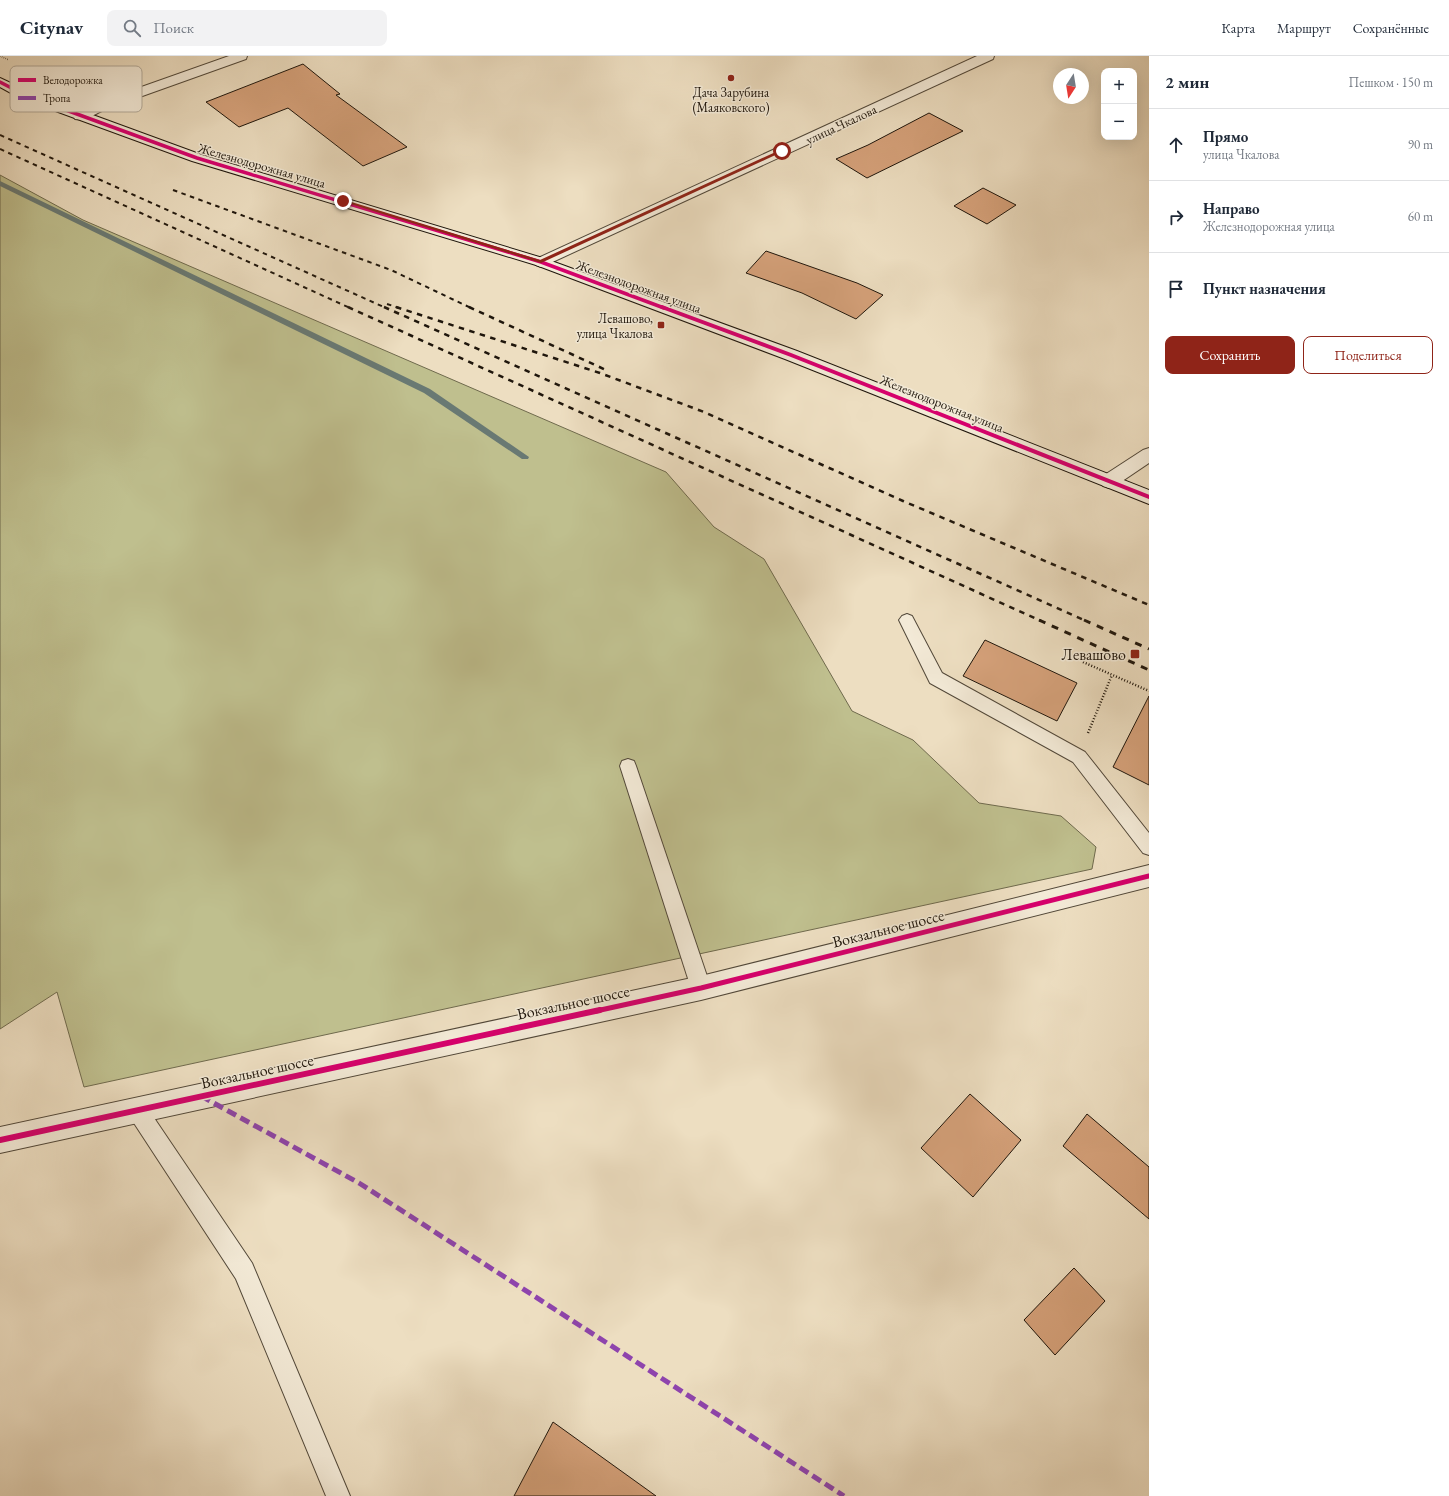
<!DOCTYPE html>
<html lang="ru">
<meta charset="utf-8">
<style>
:root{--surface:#fff;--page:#f2f2f3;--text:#1f2937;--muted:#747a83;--line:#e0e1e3;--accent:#8f2418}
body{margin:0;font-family:"EB Garamond",serif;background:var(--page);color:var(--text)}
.controls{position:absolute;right:12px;top:12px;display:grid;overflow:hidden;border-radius:8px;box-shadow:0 4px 16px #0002}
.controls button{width:36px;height:36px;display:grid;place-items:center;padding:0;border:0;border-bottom:1px solid var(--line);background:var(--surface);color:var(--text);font:20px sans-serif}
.compass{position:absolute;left:1053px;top:12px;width:36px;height:36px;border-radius:50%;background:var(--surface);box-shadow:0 4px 16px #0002;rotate:192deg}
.stop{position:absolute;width:12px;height:12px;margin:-9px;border:3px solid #8f2418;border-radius:50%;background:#fff}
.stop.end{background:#8f2418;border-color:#fff;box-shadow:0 1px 4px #0008}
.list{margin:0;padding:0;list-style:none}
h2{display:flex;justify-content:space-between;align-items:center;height:52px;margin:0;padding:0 16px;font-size:17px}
h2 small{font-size:13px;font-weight:400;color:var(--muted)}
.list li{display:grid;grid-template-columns:26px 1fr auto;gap:12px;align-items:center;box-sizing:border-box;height:72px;padding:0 16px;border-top:1px solid var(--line)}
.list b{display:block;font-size:15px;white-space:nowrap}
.list p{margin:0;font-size:13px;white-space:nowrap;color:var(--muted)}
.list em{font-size:13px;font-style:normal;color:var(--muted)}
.actions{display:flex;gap:8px;padding:12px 16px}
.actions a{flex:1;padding:9px 0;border:1px solid var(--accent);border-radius:8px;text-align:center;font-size:14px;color:var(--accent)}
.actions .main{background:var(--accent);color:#fff}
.icon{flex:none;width:22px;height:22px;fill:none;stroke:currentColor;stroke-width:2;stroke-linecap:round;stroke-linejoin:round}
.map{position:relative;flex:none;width:1149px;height:1440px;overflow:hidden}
header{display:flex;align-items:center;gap:24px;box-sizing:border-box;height:56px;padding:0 20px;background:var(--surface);border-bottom:1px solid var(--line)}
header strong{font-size:19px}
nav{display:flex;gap:22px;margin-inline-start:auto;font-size:14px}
.search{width:280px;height:36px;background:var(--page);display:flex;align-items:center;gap:10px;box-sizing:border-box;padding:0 14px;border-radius:8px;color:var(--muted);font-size:15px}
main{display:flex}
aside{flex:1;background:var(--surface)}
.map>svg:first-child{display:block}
</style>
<header>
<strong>Citynav</strong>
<div class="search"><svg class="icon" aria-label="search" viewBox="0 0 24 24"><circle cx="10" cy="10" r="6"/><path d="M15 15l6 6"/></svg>Поиск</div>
<nav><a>Карта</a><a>Маршрут</a><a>Сохранённые</a></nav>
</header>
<main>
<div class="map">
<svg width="1149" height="1440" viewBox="0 0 1149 1440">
<rect width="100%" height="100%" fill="#eddec1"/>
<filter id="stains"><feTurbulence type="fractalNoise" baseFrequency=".005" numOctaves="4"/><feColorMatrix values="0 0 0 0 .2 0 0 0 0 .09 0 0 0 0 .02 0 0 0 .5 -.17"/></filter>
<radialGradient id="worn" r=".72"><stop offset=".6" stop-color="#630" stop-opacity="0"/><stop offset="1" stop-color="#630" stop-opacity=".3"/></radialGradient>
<path fill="#bfbf8e" stroke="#6f6a4d" d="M0,119L83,164L666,416L714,471L764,503L852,655L913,684L979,747L1061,760L1096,791L1092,813L84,1031L57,936L0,973Z"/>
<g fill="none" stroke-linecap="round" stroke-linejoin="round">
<path fill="#697973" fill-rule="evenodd" d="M0,125L430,333L529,401L528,403H522L424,337L0,130Z"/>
</g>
<g fill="#d5a17a" stroke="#1f160c">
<path d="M303,8L340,38L336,39L407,91L363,110L288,52L239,71L206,46Z"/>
<path d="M929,57L963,75L867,122L836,103L868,89Z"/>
<path d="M983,132L1016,149L987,168L954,150Z"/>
<path d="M766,195L857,227L883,239L856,263L802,237L746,217Z"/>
<path d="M985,584L1077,627L1057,665L963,620Z"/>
<path d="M1149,640V729L1113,711Z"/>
<path d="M970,1038L1021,1084L973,1141L921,1092Z"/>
<path d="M1087,1058L1149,1111V1163L1063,1090Z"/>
<path d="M1074,1212L1105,1245L1055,1299L1024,1264Z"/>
<path d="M553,1366L656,1440H514Z"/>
</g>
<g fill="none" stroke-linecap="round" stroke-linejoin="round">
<g stroke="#524839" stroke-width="2">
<g id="lane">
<path d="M907,558L912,560L942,617L1085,696L1149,777V799L1143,797L1073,706L930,627L899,564L902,560Z"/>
<path d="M628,703L634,705L636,710L711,932L708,938L701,941L694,938L691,932L620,710L622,705Z"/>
<path d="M137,1044L144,1047L252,1207L350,1440H326L236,1223L130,1061L127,1054L130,1047Z"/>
</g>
</g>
<g stroke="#524839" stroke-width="2">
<g id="street">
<path d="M229,0H247L246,3L106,53C97,57 86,65 75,63L73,60L75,57L96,47Z"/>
<path d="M977,0H994L993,3L546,209L541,211L536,209L533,206L536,203Z"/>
<path d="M1149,392V407L1115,430L1109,432L1103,430L1100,425L1103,420L1143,394Z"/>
<path d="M1149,809V831L701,944L0,1097V1071L701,920Z"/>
</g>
</g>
<g stroke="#1f160c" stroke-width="2">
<path id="secondary" d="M0,22L30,36L202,99L546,203L797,295L1149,434V448L785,303L536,209L192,105L20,42L0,31Z"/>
</g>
<path stroke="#1f160c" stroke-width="1.5" stroke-dasharray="0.5 1.5" stroke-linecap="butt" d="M0,0L9,4"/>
<g stroke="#1f160c" stroke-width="2.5" stroke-dasharray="1 2" stroke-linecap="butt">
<path d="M1083,606L1149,635"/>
<path d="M1088,677L1112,619"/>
</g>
<use href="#lane" fill="#f3ead7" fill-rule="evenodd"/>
<use href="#street" fill="#f3ead7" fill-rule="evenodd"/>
<use href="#secondary" fill="#f3ead7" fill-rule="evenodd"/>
<g stroke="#1f160c" stroke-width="2" stroke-dasharray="4.5 4.5" stroke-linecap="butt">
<path d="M0,79L386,252"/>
<path d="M0,93L350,252"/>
<path d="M173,134L391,214L471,252"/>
<path d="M387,248L399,252"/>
</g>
<g stroke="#1f160c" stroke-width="2.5" stroke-dasharray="5.5 5.5" stroke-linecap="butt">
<path d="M348,251L1041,565"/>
<path d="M384,251L1086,565"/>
<path d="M396,251L600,317L704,356L903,445L1149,549"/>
<path d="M469,251L606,314"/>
</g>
<g stroke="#1f160c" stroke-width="3" stroke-dasharray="7 7" stroke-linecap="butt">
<path d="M1039,564L1149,614"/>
<path d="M1084,564L1149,593"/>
</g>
<path stroke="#8e44ad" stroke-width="5" stroke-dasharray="10 5" stroke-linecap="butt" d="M201,1040L359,1127L844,1440"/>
<g stroke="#f3ead7" stroke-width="5">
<path id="cycleway-far3" d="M0,26L25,39L197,102L541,206L664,252"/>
</g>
<g stroke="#f3ead7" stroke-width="6">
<path id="cycleway-far2" d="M662,251L791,299L1149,441"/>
</g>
<g stroke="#f3ead7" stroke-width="8">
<path id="cycleway-far1" d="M596,955L701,932L1149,820"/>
</g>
<g stroke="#f3ead7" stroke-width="9">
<path id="cycleway" d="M0,1084L600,954"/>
</g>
<use href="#cycleway-far3" stroke="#d6006c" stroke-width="3.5"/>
<use href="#cycleway-far2" stroke="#d6006c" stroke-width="4"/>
<use href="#cycleway-far1" stroke="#d6006c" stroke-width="5"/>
<use href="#cycleway" stroke="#d6006c" stroke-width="6"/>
</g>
<path fill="#8f2418" d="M780,94L784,95L541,207L341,145L345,144L540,204Z"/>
<g fill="#8f2418" stroke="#f3ead7" stroke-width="1.5">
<circle cx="731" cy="22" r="4"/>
<rect x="657" y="265" width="8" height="8" rx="2"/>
<rect x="1130" y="593" width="10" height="10" rx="2"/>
</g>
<g text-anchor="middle" stroke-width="3" stroke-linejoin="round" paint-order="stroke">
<g font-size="13" fill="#1f160c" stroke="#f3ead7">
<text x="731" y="41">Дача Зарубина<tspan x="731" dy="15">(Маяковского)</tspan></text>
<text x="653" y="267" text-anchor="end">Левашово,<tspan x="653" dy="15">улица Чкалова</tspan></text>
</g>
<g font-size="13" fill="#1f160c" stroke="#f3ead7">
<text transform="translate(841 68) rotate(-25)" y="5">улица Чкалова</text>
<text transform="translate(262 109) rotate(16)" y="5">Железнодорожная улица</text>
<text transform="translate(639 230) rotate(20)" y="5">Железнодорожная улица</text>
<text transform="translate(942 347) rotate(22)" y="5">Железнодорожная улица</text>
</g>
<g font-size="16" fill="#1f160c" stroke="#f3ead7" text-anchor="end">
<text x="1126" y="604">Левашово</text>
</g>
<g font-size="16" fill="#1f160c" stroke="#f3ead7">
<text transform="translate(888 872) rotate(-14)" y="6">Вокзальное шоссе</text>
<text transform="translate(573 946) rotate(-12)" y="6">Вокзальное шоссе</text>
<text transform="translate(257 1015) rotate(-12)" y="6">Вокзальное шоссе</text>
</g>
</g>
<rect x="10" y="10" width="132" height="46" rx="6" fill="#f3ead7" stroke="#b3aa9a" stroke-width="1"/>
<rect x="18" y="22" width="18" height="4" fill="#d6006c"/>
<rect x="18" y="40" width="18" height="4" fill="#8e44ad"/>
<g font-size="11" fill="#1f160c">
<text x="43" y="28">Велодорожка</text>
<text x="43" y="46">Тропа</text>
</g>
<rect width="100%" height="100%" filter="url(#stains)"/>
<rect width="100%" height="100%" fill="url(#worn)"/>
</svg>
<div class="controls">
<button>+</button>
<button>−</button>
</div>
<svg class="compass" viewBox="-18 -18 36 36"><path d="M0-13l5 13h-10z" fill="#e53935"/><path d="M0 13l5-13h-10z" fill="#747a83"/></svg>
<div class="stop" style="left:782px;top:95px"></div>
<div class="stop end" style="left:343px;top:145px"></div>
</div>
<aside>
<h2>2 мин<small>Пешком · 150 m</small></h2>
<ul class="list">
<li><svg class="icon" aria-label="ahead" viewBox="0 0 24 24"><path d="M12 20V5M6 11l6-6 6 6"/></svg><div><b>Прямо</b><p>улица Чкалова</p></div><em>90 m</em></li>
<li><svg class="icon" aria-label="right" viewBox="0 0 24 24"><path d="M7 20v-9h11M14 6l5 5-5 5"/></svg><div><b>Направо</b><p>Железнодорожная улица</p></div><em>60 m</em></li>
<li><svg class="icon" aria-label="arrive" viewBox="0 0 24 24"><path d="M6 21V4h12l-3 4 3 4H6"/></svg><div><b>Пункт назначения</b></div></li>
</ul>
<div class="actions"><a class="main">Сохранить</a><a>Поделиться</a></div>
</aside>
</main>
